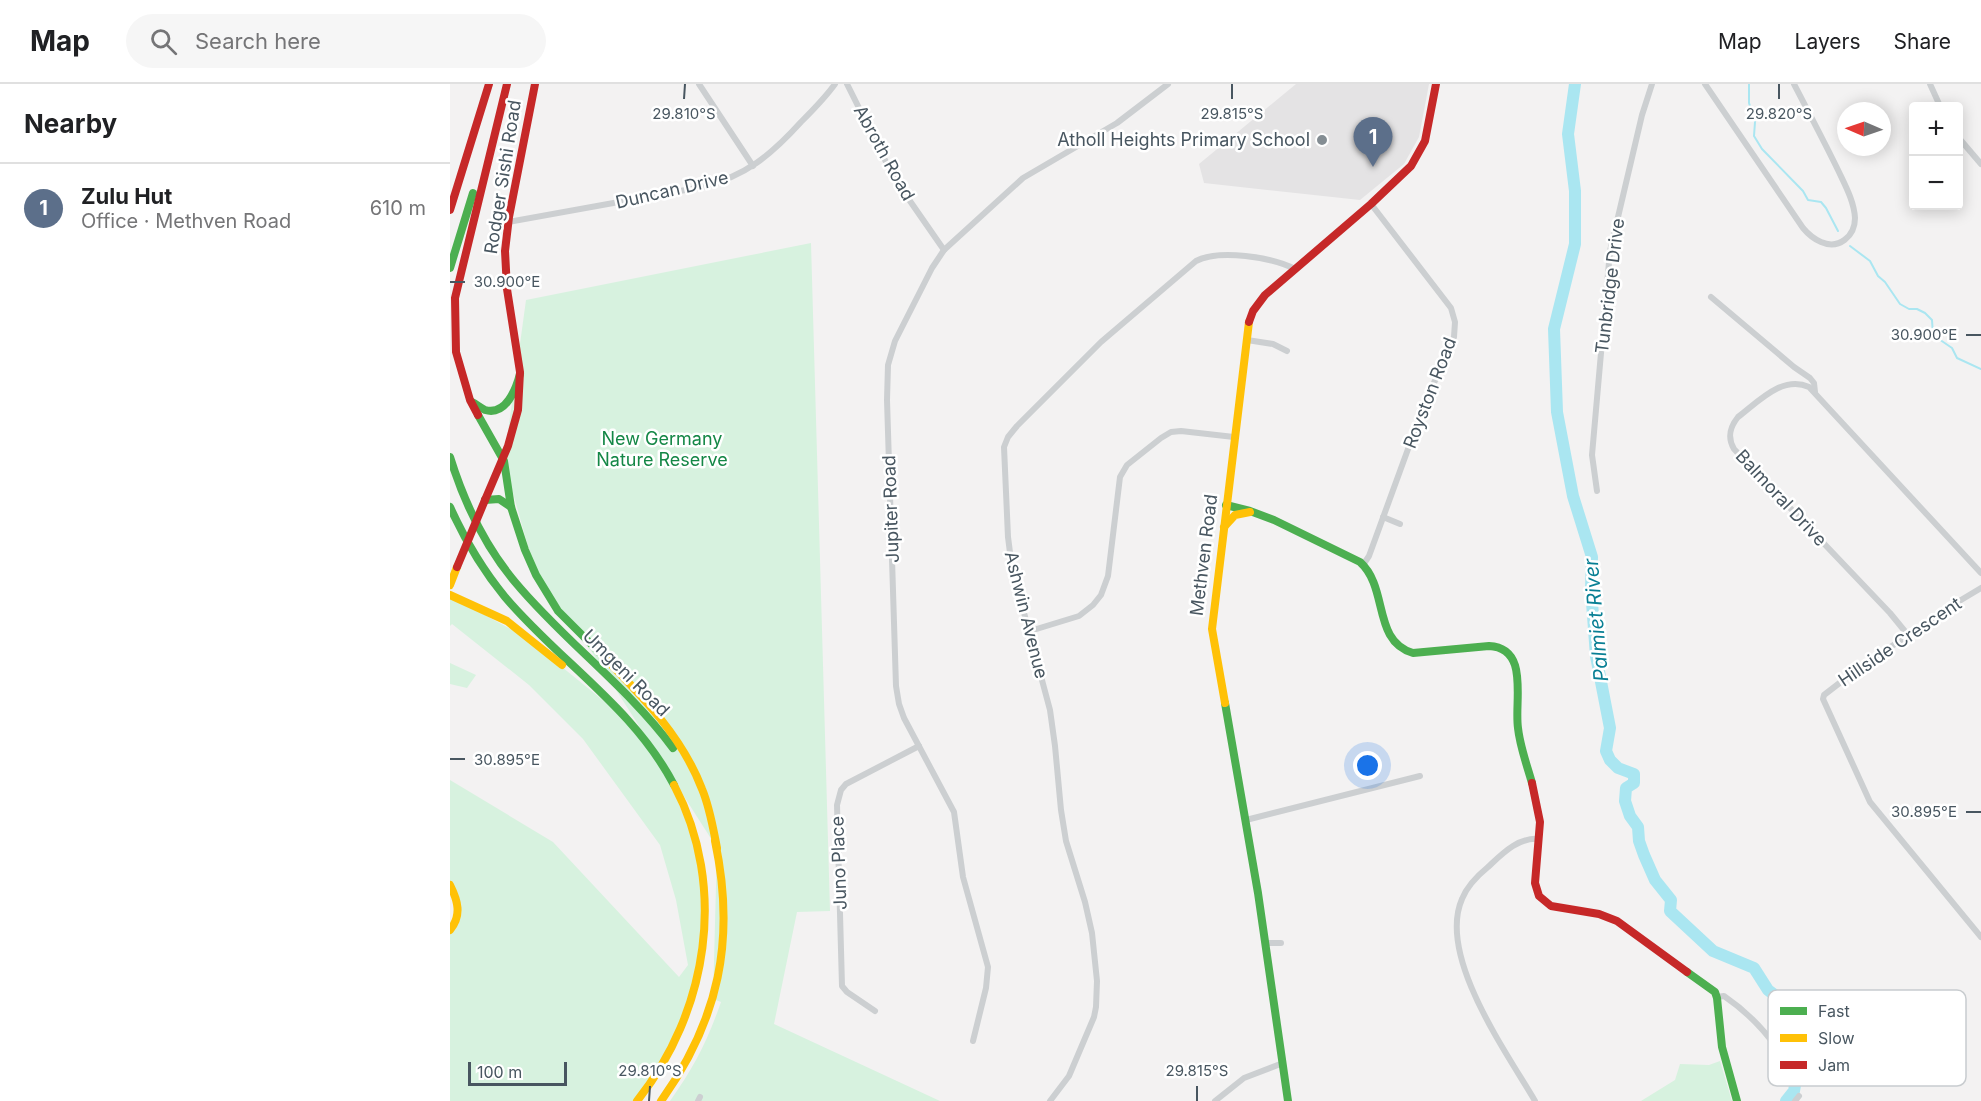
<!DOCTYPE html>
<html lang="en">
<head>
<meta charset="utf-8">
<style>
  :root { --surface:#fff; --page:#f6f6f6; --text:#202124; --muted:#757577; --line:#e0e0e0; --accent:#7c3aed }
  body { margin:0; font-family:Inter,sans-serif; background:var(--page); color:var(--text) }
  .controls { position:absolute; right:18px; top:18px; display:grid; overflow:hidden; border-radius:6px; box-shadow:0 3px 15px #0003 }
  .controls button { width:54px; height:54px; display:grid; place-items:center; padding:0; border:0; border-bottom:2px solid var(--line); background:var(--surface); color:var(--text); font:30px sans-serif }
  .compass { position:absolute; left:1387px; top:18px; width:54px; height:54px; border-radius:50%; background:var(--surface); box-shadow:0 3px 15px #0003; rotate:272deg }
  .scale { position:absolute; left:18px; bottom:15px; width:99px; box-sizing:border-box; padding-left:6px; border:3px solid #485660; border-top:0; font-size:16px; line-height:21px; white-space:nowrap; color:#485660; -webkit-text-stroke:4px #fff; paint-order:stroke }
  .you { position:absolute; left:918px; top:682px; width:21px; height:21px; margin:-15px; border:4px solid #fff; border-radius:50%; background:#1a73e8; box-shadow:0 0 0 9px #1a73e833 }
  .badge { display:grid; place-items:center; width:39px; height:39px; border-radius:50%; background:var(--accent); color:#fff; font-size:20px; font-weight:700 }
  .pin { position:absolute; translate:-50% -50px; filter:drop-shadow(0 2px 3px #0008) }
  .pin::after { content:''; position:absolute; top:32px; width:21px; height:18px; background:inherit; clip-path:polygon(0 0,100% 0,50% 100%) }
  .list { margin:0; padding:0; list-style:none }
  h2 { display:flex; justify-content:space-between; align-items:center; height:78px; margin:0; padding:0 24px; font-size:26px }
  h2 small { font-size:20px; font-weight:400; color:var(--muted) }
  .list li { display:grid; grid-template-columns:39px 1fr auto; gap:18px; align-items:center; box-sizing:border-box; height:90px; padding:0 24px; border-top:2px solid var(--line) }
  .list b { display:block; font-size:22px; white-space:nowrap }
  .list p { margin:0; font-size:20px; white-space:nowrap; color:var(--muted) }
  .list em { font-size:20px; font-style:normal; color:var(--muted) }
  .icon { flex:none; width:33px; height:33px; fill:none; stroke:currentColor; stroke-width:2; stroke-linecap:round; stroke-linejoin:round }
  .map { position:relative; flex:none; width:1531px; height:1017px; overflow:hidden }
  header { display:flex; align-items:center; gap:36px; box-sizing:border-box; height:84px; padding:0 30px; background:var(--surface); border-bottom:2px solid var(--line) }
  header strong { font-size:28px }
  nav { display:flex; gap:33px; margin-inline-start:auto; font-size:21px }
  .search { width:420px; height:54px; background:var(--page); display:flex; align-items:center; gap:15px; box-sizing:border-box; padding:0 21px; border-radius:33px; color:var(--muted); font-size:22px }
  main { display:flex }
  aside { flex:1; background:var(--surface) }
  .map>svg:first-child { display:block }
  .education { fill:#e4e3e4 }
  .green { fill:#d7f2df }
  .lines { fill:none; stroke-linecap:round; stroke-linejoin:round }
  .stream { stroke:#aae6f1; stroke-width:2 }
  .river { stroke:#aae6f1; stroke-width:12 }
  .street { stroke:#cccfd1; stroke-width:6 }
  .fast { stroke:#4caf50; stroke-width:8 }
  .slow { stroke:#ffc107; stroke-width:8 }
  .jam { stroke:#c62828; stroke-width:8 }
  .jam-bridge { stroke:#c62828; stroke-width:8 }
  .ticks { fill:none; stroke:#485660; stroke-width:2 }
  .poi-dot { fill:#848d93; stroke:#fff; stroke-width:2 }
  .labels { text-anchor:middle; stroke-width:5; stroke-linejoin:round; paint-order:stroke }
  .poi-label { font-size:18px; fill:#485660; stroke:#fff; text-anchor:end }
  .street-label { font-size:18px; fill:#485660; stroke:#fff }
  .park-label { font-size:18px; fill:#148746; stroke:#fff }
  .water-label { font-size:20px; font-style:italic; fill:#087f94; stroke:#fff }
  .key { fill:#fff; stroke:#c8cccf; stroke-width:1.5 }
  .key-label { font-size:16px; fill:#485660 }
  .ticks-label { font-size:15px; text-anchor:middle; fill:#485660; stroke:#fff; stroke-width:5; stroke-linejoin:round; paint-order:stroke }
</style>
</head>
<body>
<header>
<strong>Map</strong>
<div class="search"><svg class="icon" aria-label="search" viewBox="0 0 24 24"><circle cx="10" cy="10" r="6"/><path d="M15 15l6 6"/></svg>Search here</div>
<nav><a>Map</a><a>Layers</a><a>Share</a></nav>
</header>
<main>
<aside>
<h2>Nearby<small></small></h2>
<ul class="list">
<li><span class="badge" style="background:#5c6f8a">1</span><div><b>Zulu Hut</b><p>Office · Methven Road</p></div><em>610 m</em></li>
</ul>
</aside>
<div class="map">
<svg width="1531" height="1017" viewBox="0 0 1531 1017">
  <rect width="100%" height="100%" fill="#f3f2f2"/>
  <path class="education" d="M846,0H979L969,53L954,80L910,116L754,99L749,80Z"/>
  <g class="green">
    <path d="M361,159L380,827L347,828L324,940L490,1017H220C244,983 257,958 271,918L263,915L267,764L131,551L86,491L54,377L76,216Z"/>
    <path d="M0,512L75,553L160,622L199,660L215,686L248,767L254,845L237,930L187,1017H0V847L7,839L0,800V696L103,758L229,893L238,881L226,816L210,761L133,655L79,601L2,540L0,542Z"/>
    <path d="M0,579L26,591L17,604L0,600Z"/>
    <path d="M1270,977L1282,1017H1191L1225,996L1230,980L1259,981Z"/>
  </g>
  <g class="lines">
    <g class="stream">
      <path d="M1299,0V19L1305,38L1304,52L1312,65L1353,107L1358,116L1371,118L1376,124L1388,147"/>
      <path d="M1400,162L1420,177L1428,192L1435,198L1450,220L1459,225H1467L1475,229L1482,236L1483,251L1502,264L1507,274L1531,285"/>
    </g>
    <path class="river" d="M1125,0L1118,50L1125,107V160L1104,245L1107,328L1123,412L1142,473L1141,505L1146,572L1160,644L1156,667L1160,676L1168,684L1184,690V699L1176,704L1175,717L1180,732L1188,743L1189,757L1194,771L1205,796L1221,816L1220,827L1263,867L1304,884L1318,906L1339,922L1349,935L1354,949L1344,1007L1336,1017"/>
    <g class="street">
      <path d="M249,0L303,82"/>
      <path d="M397,0L444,94L494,166"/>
      <path d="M1255,0L1353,144C1358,150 1364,155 1371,158C1389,166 1405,152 1405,134C1404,117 1395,101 1388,86C1374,57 1359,29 1344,0"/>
      <path d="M1480,0L1490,22"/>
      <path d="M1508,53L1531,80"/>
      <path d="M58,138L252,103C296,92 321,71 351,38C363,26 375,14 385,0"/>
      <path d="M1261,213L1344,283L1360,294L1364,299L1365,308"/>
      <path d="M797,256L823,260L837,267"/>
      <path d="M1147,407L1142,371L1160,167L1192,31L1202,0"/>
      <path d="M933,433L950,440"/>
      <path d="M913,481L919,472L973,324L1004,253L1005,238L1001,224L921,120"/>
      <path d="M1531,504L1511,516L1409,584L1374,611L1373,615L1420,718L1531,853"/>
      <path d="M580,547L629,532L643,521L651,511L658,492L670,393L677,381L711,354L721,348L731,347L784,353"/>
      <path d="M1458,551L1440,529L1284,365C1277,353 1280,343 1288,333C1308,318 1332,291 1359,303L1531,489"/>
      <path d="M796,736L970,692"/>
      <path d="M815,859H831"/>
      <path d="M1267,913L1274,912C1296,927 1314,945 1329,967"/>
      <path d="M425,927L397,908L392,902L387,721L391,706L396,700L469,662"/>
      <path d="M523,957L536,904L538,883L513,793L504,728L454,634L449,620L446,602L437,316L438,281L445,257L482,184L494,166L573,94L667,39L718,0"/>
      <path d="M248,1017L250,1013"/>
      <path d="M600,1017L619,992L644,933L646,923L647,897L642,849L635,818L616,757L611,726L605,662L600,626L562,484L558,453L554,363L558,353L567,342L651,258L746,177C769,165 822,173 845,185"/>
      <path d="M765,1017L794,994L833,979"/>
      <path d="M1085,1017C1057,969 987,872 1012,815C1017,802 1027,792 1038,783C1052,770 1068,753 1089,755"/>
      <path d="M1345,1017L1349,1012"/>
    </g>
    <g class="fast">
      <path d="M0,184L23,109"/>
      <path d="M22,318C26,320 31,324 35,326C56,332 66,305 70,290"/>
      <path d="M28,331L54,377L61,423L75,466L86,491L108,527L152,571"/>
      <path d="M0,373C14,418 34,461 65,498C114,557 177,602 223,664"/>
      <path d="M35,416L49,415L61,423"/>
      <path d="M776,421L800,427L824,436L910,478C939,504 922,557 963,569L1039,562C1080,564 1064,617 1068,644C1070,663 1077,681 1082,699"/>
      <path d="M0,423C15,456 32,485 55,513C110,578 184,624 224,701"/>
      <path d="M775,619L808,809L838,1017"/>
      <path d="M1237,888L1265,908L1267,914L1272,963L1287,1017"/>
    </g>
    <g class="slow">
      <path d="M774,443L785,431L800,428"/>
      <path d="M0,501L7,483"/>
      <path d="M0,511L57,537L112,581"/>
      <path d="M152,571C191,611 232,652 252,705C260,724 263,744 267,764"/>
      <path d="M775,619L762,545L799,238"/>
      <path d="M0,801C8,817 12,831 0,846"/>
      <path d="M187,1017C258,928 278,803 224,701"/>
      <path d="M211,1017C269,936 286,855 265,757"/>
    </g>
    <g class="jam">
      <path d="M0,126L39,0"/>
      <path d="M799,238L803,227L815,211L921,120L961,82L975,57L986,0"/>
      <path d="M28,331L20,316L6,268L5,214L57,0"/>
      <path d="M35,416L58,362L68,326L70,288L57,205L55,167L59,133L85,0"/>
      <path d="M1082,699L1090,738L1085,799L1089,812L1101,822L1149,830L1167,837L1237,888"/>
    </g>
    <path class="jam-bridge" d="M7,483L35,416"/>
  </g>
  <path class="ticks" d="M234,15L235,0M782,15V0M1329,15V0M0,198H15M1516,251H1531M0,675H15M1516,728H1531M199,1017L200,1002M747,1017V1002"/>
  <circle class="poi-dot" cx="872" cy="56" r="6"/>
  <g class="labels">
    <g class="poi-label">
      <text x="860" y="62">Atholl Heights Primary School</text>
    </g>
    <g class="street-label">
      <text transform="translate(434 69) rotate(61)" y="6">Abroth Road</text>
      <text transform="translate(53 93) rotate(-81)" y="6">Rodger Sishi Road</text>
      <text transform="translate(222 106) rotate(-13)" y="6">Duncan Drive</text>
      <text transform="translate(1160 202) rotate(-83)" y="6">Tunbridge Drive</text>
      <text transform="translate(980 309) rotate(-69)" y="6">Royston Road</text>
      <text transform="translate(1331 414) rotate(47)" y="6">Balmoral Drive</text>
      <text transform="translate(441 425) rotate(-92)" y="6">Jupiter Road</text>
      <text transform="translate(754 471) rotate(-83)" y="6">Methven Road</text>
      <text transform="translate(576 531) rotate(76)" y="6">Ashwin Avenue</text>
      <text transform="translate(1450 558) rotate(-34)" y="6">Hillside Crescent</text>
      <text transform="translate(176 589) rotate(45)" y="6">Umgeni Road</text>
      <text transform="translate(389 779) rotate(-92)" y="6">Juno Place</text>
    </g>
    <g class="park-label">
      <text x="212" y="361">New Germany<tspan x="212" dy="21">Nature Reserve</tspan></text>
    </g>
    <g class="water-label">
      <text transform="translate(1146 536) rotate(-95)" y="7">Palmiet River</text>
    </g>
  </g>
  <rect x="1318" y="906" width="198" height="96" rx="9" class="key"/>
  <rect x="1330" y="923" width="27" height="8" fill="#4caf50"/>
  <rect x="1330" y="950" width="27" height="8" fill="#ffc107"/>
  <rect x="1330" y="977" width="27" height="8" fill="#c62828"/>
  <g class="key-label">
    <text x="1368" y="933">Fast</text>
    <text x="1368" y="960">Slow</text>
    <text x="1368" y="987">Jam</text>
  </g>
  <g class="ticks-label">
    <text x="234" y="35">29.810°S</text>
    <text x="782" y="35">29.815°S</text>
    <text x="1329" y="35">29.820°S</text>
    <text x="57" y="203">30.900°E</text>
    <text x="1474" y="256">30.900°E</text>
    <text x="57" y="681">30.895°E</text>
    <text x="1474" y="733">30.895°E</text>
    <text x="200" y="992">29.810°S</text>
    <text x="747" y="992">29.815°S</text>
  </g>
</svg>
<div class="controls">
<button>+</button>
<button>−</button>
</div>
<svg class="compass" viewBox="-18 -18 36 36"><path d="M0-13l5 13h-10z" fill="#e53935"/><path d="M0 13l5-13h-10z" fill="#757577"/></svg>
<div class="scale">100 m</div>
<div class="you"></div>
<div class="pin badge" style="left:923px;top:83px;background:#5c6f8a">1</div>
</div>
</main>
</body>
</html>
